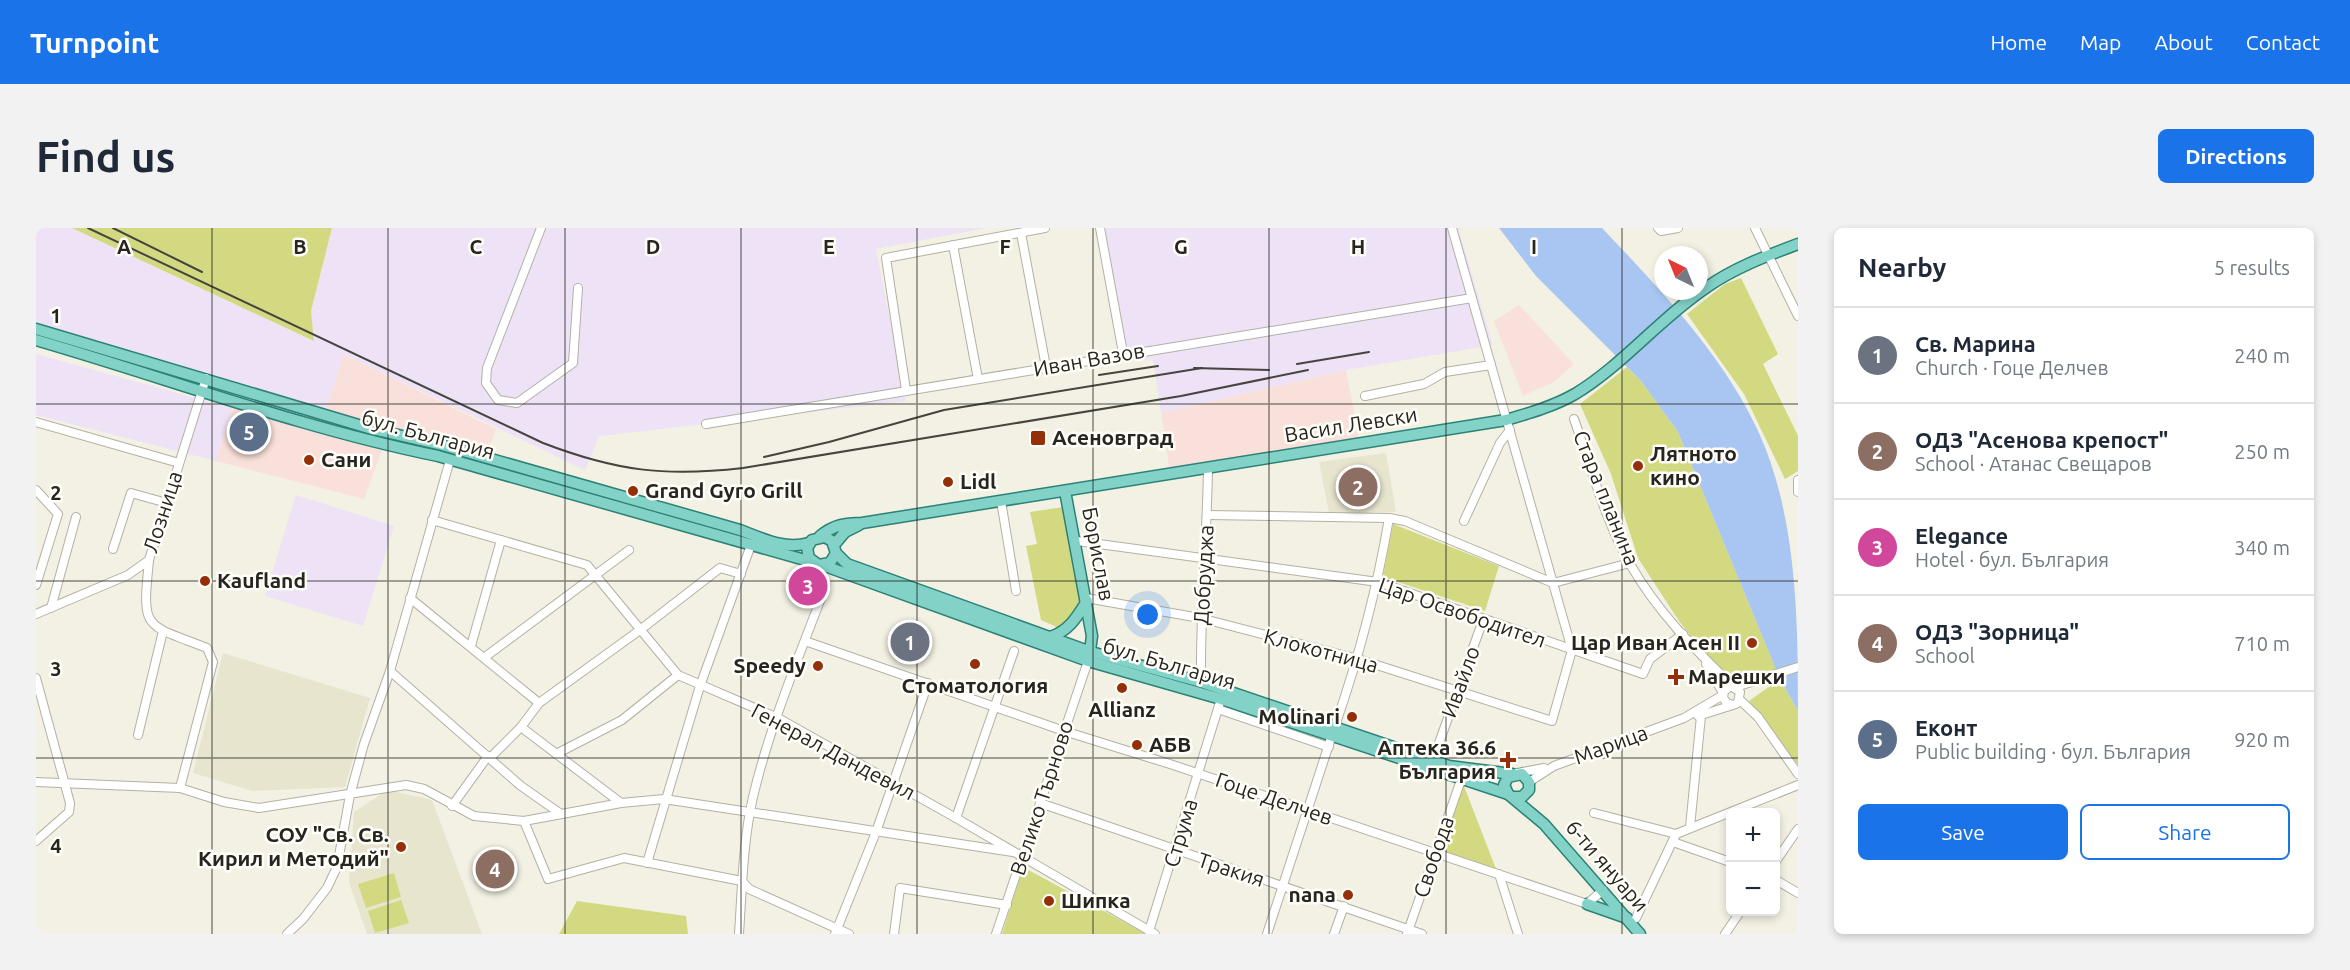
<!DOCTYPE html>
<html lang="en">
<head>
<meta charset="utf-8">
<style>
  :root { --surface:#fff; --page:#f2f2f3; --text:#1f2937; --muted:#747a83; --line:#e0e1e3; --accent:#1a73e8 }
  body { margin:0; font-family:Ubuntu,sans-serif; background:var(--page); color:var(--text) }
  .controls { position:absolute; right:18px; bottom:18px; display:grid; overflow:hidden; border-radius:9px; box-shadow:0 3px 9px #0003 }
  .controls button { width:54px; height:54px; display:grid; place-items:center; padding:0; border:0; border-bottom:2px solid var(--line); background:var(--surface); color:var(--text); font:30px sans-serif }
  .compass { position:absolute; left:1618px; top:18px; width:54px; height:54px; border-radius:50%; background:var(--surface); box-shadow:0 3px 9px #0003; rotate:317deg }
  .you { position:absolute; left:1112px; top:387px; width:21px; height:21px; margin:-15px; border:4px solid #fff; border-radius:50%; background:#1a73e8; box-shadow:0 0 0 9px #1a73e833 }
  .badge { display:grid; place-items:center; width:39px; height:39px; border-radius:50%; background:var(--accent); color:#fff; font-size:20px; font-weight:700 }
  .pin { position:absolute; translate:-50% -50%; border:3px solid #fff; box-shadow:0 2px 6px #0006 }
  .list { margin:0; padding:0; list-style:none }
  h2 { display:flex; justify-content:space-between; align-items:center; height:78px; margin:0; padding:0 24px; font-size:26px }
  h2 small { font-size:20px; font-weight:400; color:var(--muted) }
  .list li { display:grid; grid-template-columns:39px 1fr auto; gap:18px; align-items:center; box-sizing:border-box; height:96px; padding:0 24px; border-top:2px solid var(--line) }
  .list b { display:block; font-size:22px; white-space:nowrap }
  .list p { margin:0; font-size:20px; white-space:nowrap; color:var(--muted) }
  .list em { font-size:20px; font-style:normal; color:var(--muted) }
  .actions { display:flex; gap:12px; padding:18px 24px }
  .actions a { flex:1; padding:14px 0; border:2px solid var(--accent); border-radius:9px; text-align:center; font-size:21px; color:var(--accent) }
  .actions .main { background:var(--accent); color:#fff }
  .map { position:relative; flex:none; width:1762px; height:706px; overflow:hidden; border-radius:9px }
  header { display:flex; align-items:center; gap:36px; box-sizing:border-box; height:84px; padding:0 30px; background:var(--accent); color:#fff }
  header strong { font-size:28px }
  nav { display:flex; gap:33px; margin-inline-start:auto; font-size:21px }
  .intro { display:flex; align-items:center; justify-content:space-between; box-sizing:border-box; height:144px; padding:0 36px }
  h1 { margin:0; font-size:42px }
  .button { padding:15px 27px; border-radius:9px; background:var(--accent); color:#fff; font-size:21px; font-weight:700 }
  main { display:flex; gap:36px; padding:0 36px }
  aside { flex:1; background:var(--surface); border-radius:9px; box-shadow:0 3px 9px #0003 }
  .map>svg:first-child { display:block }
  .commercial { fill:#fae0db }
  .industrial { fill:#ede2f6 }
  .built { fill:#e8e5cf }
  .green { fill:#d3d981 }
  .water { fill:#a8c6f1 }
  .lines { fill:none; stroke-linecap:round; stroke-linejoin:round }
  .minor-casing { stroke:#b3b1a4; stroke-width:10 }
  .major-casing { stroke:#2c8276; stroke-width:13 }
  .minor { stroke:#fff; stroke-width:8 }
  .major { stroke:#82d2c8; stroke-width:10 }
  .rail { stroke:#45443e; stroke-width:2 }
  .grid { fill:none; stroke:#262520; stroke-width:1.5; stroke-opacity:0.55 }
  .poi-dot { fill:#952f07; stroke:#fffef9; stroke-width:2 }
  .labels { text-anchor:middle; stroke-width:5; stroke-linejoin:round; paint-order:stroke }
  .street-label { font-size:21px; fill:#262520; stroke:#fffef9 }
  .poi-label { font-size:21px; font-weight:bold; fill:#262520; stroke:#fffef9; text-anchor:start }
  .grid-label { font-size:20px; text-anchor:middle; font-weight:bold; fill:#262520; stroke:#fffef9; stroke-width:5; stroke-linejoin:round; paint-order:stroke }
</style>
</head>
<body>
<header>
<strong>Turnpoint</strong>
<nav><a>Home</a><a>Map</a><a>About</a><a>Contact</a></nav>
</header>
<div class="intro"><h1>Find us</h1><a class="button">Directions</a></div>
<main>
<div class="map">
<svg width="1762" height="706" viewBox="0 0 1762 706">
  <rect width="100%" height="100%" fill="#f3f1e3"/>
  <g class="commercial">
    <path d="M1483,77L1538,136L1518,154L1487,168L1458,93Z"/>
    <path d="M307,126L460,201L451,226L290,183Z"/>
    <path d="M1310,142L1323,211L1134,245L1125,185Z"/>
    <path d="M196,180L346,222L328,271L180,233Z"/>
  </g>
  <g class="industrial">
    <path d="M0,0H36L278,113L275,83L296,0H950L840,21L870,173L563,208L549,242L307,126L290,183L0,94Z"/>
    <path d="M1061,0H1425L1423,3L1457,117L1310,142L1125,185L1117,131L1093,134Z"/>
    <path d="M0,126L196,180L180,233L0,187Z"/>
    <path d="M260,267L358,298L327,398L229,368Z"/>
  </g>
  <g class="built">
    <path d="M1350,225L1360,284L1293,285L1283,234Z"/>
    <path d="M187,425L334,470L309,559L216,563L157,545Z"/>
    <path d="M352,562L396,572L446,706H331L313,654L318,584Z"/>
  </g>
  <g class="green">
    <path d="M36,0H296L275,83L278,113Z"/>
    <path d="M1705,50L1742,126L1727,136L1762,208V243L1749,251L1708,166L1651,86L1689,56Z"/>
    <path d="M1591,139L1605,153L1642,204L1740,441L1698,456L1684,446L1643,393L1602,330L1575,246L1544,176Z"/>
    <path d="M1027,279L1046,374L1023,400L1005,392L990,318L1001,316L994,284Z"/>
    <path d="M1357,296L1463,338L1449,383L1347,349Z"/>
    <path d="M1744,451L1762,483V537L1713,473Z"/>
    <path d="M1426,553L1460,641L1403,623Z"/>
    <path d="M987,639L1110,706H966Z"/>
    <path d="M358,645L365,669L330,680L322,656Z"/>
    <path d="M365,672L373,695L339,705L332,683Z"/>
    <path d="M541,673L650,688L652,706H523Z"/>
  </g>
  <path class="water" d="M1463,0H1566C1624,61 1688,128 1723,205C1761,289 1762,392 1762,483L1744,451L1642,204L1605,153L1500,48Z"/>
  <g class="lines">
    <defs>
      <g id="minor">
        <path d="M505,0L451,140L450,155L462,172L481,175L537,135L542,60"/>
        <path d="M1064,0L1087,125"/>
        <path d="M1622,0L1625,3L1642,0"/>
        <path d="M1719,0L1762,88"/>
        <path d="M985,5L1010,139"/>
        <path d="M917,17L942,151"/>
        <path d="M870,162L850,30L1009,0"/>
        <path d="M1329,168L1388,156L1409,144L1455,137"/>
        <path d="M1538,191C1555,239 1569,292 1594,336C1621,383 1659,422 1697,458"/>
        <path d="M0,194L143,235"/>
        <path d="M670,196L1436,70"/>
        <path d="M1762,252V264"/>
        <path d="M0,262L22,286L0,357"/>
        <path d="M965,273L980,363"/>
        <path d="M1172,287L1353,290L1369,293L1517,355L1594,335"/>
        <path d="M396,292L551,337L642,447L742,490L920,590L1119,706"/>
        <path d="M1428,293L1464,215L1474,202"/>
        <path d="M1041,313L1342,354L1607,446L1614,431L1647,406"/>
        <path d="M77,321L95,265L131,275"/>
        <path d="M113,332C106,403 107,395 171,420L177,434L144,560"/>
        <path d="M374,370L503,475"/>
        <path d="M1050,370L1164,390L1322,431L1516,493L1536,422L1416,0"/>
        <path d="M15,380L40,289"/>
        <path d="M0,386L92,347L113,332L170,150"/>
        <path d="M769,413L1028,503L1134,536L1551,676L1567,662"/>
        <path d="M435,418L465,312"/>
        <path d="M449,429L593,322"/>
        <path d="M1670,436L1687,465"/>
        <path d="M354,443L485,558L525,586"/>
        <path d="M0,450L34,575L33,584L0,613"/>
        <path d="M1165,454C1164,382 1171,311 1172,240"/>
        <path d="M1700,459L1762,439"/>
        <path d="M1704,472L1722,489L1762,546"/>
        <path d="M1182,481L1293,519"/>
        <path d="M1662,488L1700,476L1702,474L1704,464L1695,458L1688,463L1687,470L1691,475L1697,477"/>
        <path d="M1299,498C1323,429 1341,361 1353,290"/>
        <path d="M485,499L585,575"/>
        <path d="M102,507L127,403"/>
        <path d="M1403,515L1447,392"/>
        <path d="M520,526L586,492L642,447"/>
        <path d="M454,530L485,499L503,475L604,402L684,340L705,346"/>
        <path d="M1481,545L1508,540"/>
        <path d="M0,554L144,560L188,574L223,580L370,557L388,561L438,588L488,593L585,575L628,571L977,624"/>
        <path d="M1493,554L1518,538L1648,490L1687,467"/>
        <path d="M1004,575L1386,706"/>
        <path d="M416,578L452,528"/>
        <path d="M1558,585L1640,606"/>
        <path d="M920,590L978,423"/>
        <path d="M488,593L512,651L588,630L706,653L713,661L813,706"/>
        <path d="M1654,599L1665,488"/>
        <path d="M1637,614L1694,634"/>
        <path d="M1740,633L1762,601"/>
        <path d="M611,635L664,458L715,317"/>
        <path d="M1463,646L1482,706"/>
        <path d="M1740,652L1762,665"/>
        <path d="M1600,690L1640,606L1762,557"/>
        <path d="M1113,703L1185,471"/>
        <path d="M251,706L267,691L291,660L301,639L314,567L328,516L354,443L414,232"/>
        <path d="M703,706C706,661 707,613 717,569C734,497 764,426 790,357"/>
        <path d="M799,706L840,604L892,455"/>
        <path d="M858,706L864,660L971,677"/>
        <path d="M960,706L1052,433"/>
        <path d="M1231,706L1296,507"/>
        <path d="M1298,706L1308,678"/>
        <path d="M1371,706L1425,552"/>
        <path d="M1689,706L1704,684"/>
      </g>
      <g id="major">
        <path d="M0,101L336,201L406,217L704,302C728,311 748,322 773,315"/>
        <path d="M0,112C134,151 265,200 402,228L776,334"/>
        <path d="M1029,263L1056,408L1053,430"/>
        <path d="M784,308C798,297 809,295 826,295L1470,192C1494,185 1518,178 1539,166C1587,137 1624,90 1671,59C1698,40 1730,28 1762,16"/>
        <path d="M798,317L809,304L823,297"/>
        <path d="M800,325L794,335L783,337L773,330L771,320L776,312L789,309L796,313L800,325L811,336L1055,424L1165,454L1413,538L1476,546"/>
        <path d="M786,337L1052,433L1185,471L1472,566"/>
        <path d="M1014,409C1033,403 1041,389 1051,373"/>
        <path d="M1476,569H1486L1493,562V554L1486,546L1472,549L1468,557L1472,566L1508,596L1604,706"/>
        <path d="M1551,676L1591,690"/>
      </g>
    </defs>
    <use href="#minor" class="minor-casing"/>
    <use href="#major" class="major-casing"/>
    <use href="#minor" class="minor"/>
    <use href="#major" class="major"/>
    <g class="rail">
      <path d="M52,0L507,215C580,243 629,249 707,240L1145,168L1272,142"/>
      <path d="M77,0L166,44"/>
      <path d="M1261,136L1333,124"/>
      <path d="M1158,140L1233,142"/>
      <path d="M1063,147L1122,138"/>
      <path d="M728,229L793,214L908,182L1166,140"/>
    </g>
  </g>
  <path class="grid" d="M176,0V706M352,0V706M529,0V706M705,0V706M881,0V706M1057,0V706M1233,0V706M1410,0V706M1586,0V706M0,176H1762M0,353H1762M0,530H1762"/>
  <g class="poi-dot">
    <rect x="994" y="202" width="16" height="16" rx="3"/>
    <circle cx="273" cy="232" r="6"/>
    <circle cx="1602" cy="238" r="6"/>
    <circle cx="912" cy="254" r="6"/>
    <circle cx="597" cy="263" r="6"/>
    <circle cx="169" cy="353" r="6"/>
    <circle cx="1716" cy="415" r="6"/>
    <circle cx="939" cy="436" r="6"/>
    <circle cx="782" cy="438" r="6"/>
    <path d="M1637 440h6v6h6v6h-6v6h-6v-6h-6v-6h6z"/>
    <circle cx="1086" cy="460" r="6"/>
    <circle cx="1316" cy="489" r="6"/>
    <circle cx="1101" cy="517" r="6"/>
    <path d="M1469 523h6v6h6v6h-6v6h-6v-6h-6v-6h6z"/>
    <circle cx="365" cy="619" r="6"/>
    <circle cx="1312" cy="667" r="6"/>
    <circle cx="1013" cy="673" r="6"/>
  </g>
  <g class="labels">
    <g class="street-label">
      <text transform="translate(1053 132) rotate(-10)" y="7">Иван Вазов</text>
      <text transform="translate(1315 197) rotate(-9)" y="7">Васил Левски</text>
      <text transform="translate(392 207) rotate(15)" y="7">бул. България</text>
      <text transform="translate(1570 270) rotate(68)" y="7">Стара планина</text>
      <text transform="translate(127 284) rotate(-72)" y="7">Лозница</text>
      <text transform="translate(1062 326) rotate(79)" y="7">Борислав</text>
      <text transform="translate(1168 347) rotate(-87)" y="7">Добруджа</text>
      <text transform="translate(1426 385) rotate(19)" y="7">Цар Освободител</text>
      <text transform="translate(1285 423) rotate(15)" y="7">Клокотница</text>
      <text transform="translate(1133 436) rotate(16)" y="7">бул. България</text>
      <text transform="translate(1425 454) rotate(-70)" y="7">Ивайло</text>
      <text transform="translate(1575 517) rotate(-20)" y="7">Марица</text>
      <text transform="translate(797 524) rotate(28)" y="7">Генерал Дандевил</text>
      <text transform="translate(1006 570) rotate(-72)" y="7">Велико Търново</text>
      <text transform="translate(1238 571) rotate(19)" y="7">Гоце Делчев</text>
      <text transform="translate(1145 605) rotate(-73)" y="7">Струма</text>
      <text transform="translate(1398 629) rotate(-71)" y="7">Свобода</text>
      <text transform="translate(1571 638) rotate(49)" y="7">6-ти януари</text>
      <text transform="translate(1195 642) rotate(18)" y="7">Тракия</text>
    </g>
    <g class="poi-label">
      <text x="1016" y="217">Асеновград</text>
      <text x="1614" y="233">Лятното<tspan x="1614" dy="24">кино</tspan></text>
      <text x="285" y="239">Сани</text>
      <text x="924" y="261">Lidl</text>
      <text x="609" y="270">Grand Gyro Grill</text>
      <text x="181" y="360">Kaufland</text>
      <text x="1704" y="422" text-anchor="end">Цар Иван Асен II</text>
      <text x="770" y="445" text-anchor="end">Speedy</text>
      <text x="1652" y="456">Марешки</text>
      <text x="939" y="465" text-anchor="middle">Стоматология</text>
      <text x="1086" y="489" text-anchor="middle">Allianz</text>
      <text x="1304" y="496" text-anchor="end">Molinari</text>
      <text x="1113" y="524">АБВ</text>
      <text x="1460" y="527" text-anchor="end">Аптека 36.6<tspan x="1460" dy="24">България</tspan></text>
      <text x="353" y="614" text-anchor="end">СОУ "Св. Св.<tspan x="353" dy="24">Кирил и Методий"</tspan></text>
      <text x="1300" y="674" text-anchor="end">nana</text>
      <text x="1025" y="680">Шипка</text>
    </g>
  </g>
  <g class="grid-label">
    <text x="88" y="26">A</text>
    <text x="264" y="26">B</text>
    <text x="440" y="26">C</text>
    <text x="617" y="26">D</text>
    <text x="793" y="26">E</text>
    <text x="969" y="26">F</text>
    <text x="1145" y="26">G</text>
    <text x="1322" y="26">H</text>
    <text x="1498" y="26">I</text>
    <text x="20" y="95">1</text>
    <text x="20" y="272">2</text>
    <text x="20" y="448">3</text>
    <text x="20" y="625">4</text>
  </g>
</svg>
<div class="controls">
<button>+</button>
<button>−</button>
</div>
<svg class="compass" viewBox="-18 -18 36 36"><path d="M0-13l5 13h-10z" fill="#e53935"/><path d="M0 13l5-13h-10z" fill="#747a83"/></svg>
<div class="you"></div>
<div class="pin badge" style="left:874px;top:414px;background:#6b7280">1</div>
<div class="pin badge" style="left:1322px;top:259px;background:#8d6e63">2</div>
<div class="pin badge" style="left:772px;top:358px;background:#d1479c">3</div>
<div class="pin badge" style="left:459px;top:641px;background:#8d6e63">4</div>
<div class="pin badge" style="left:213px;top:204px;background:#5c6f8a">5</div>
</div>
<aside>
<h2>Nearby<small>5 results</small></h2>
<ul class="list">
<li><span class="badge" style="background:#6b7280">1</span><div><b>Св. Марина</b><p>Church · Гоце Делчев</p></div><em>240 m</em></li>
<li><span class="badge" style="background:#8d6e63">2</span><div><b>ОДЗ &quot;Асенова крепост&quot;</b><p>School · Атанас Свещаров</p></div><em>250 m</em></li>
<li><span class="badge" style="background:#d1479c">3</span><div><b>Elegance</b><p>Hotel · бул. България</p></div><em>340 m</em></li>
<li><span class="badge" style="background:#8d6e63">4</span><div><b>ОДЗ &quot;Зорница&quot;</b><p>School</p></div><em>710 m</em></li>
<li><span class="badge" style="background:#5c6f8a">5</span><div><b>Еконт</b><p>Public building · бул. България</p></div><em>920 m</em></li>
</ul>
<div class="actions"><a class="main">Save</a><a>Share</a></div>
</aside>
</main>
</body>
</html>
